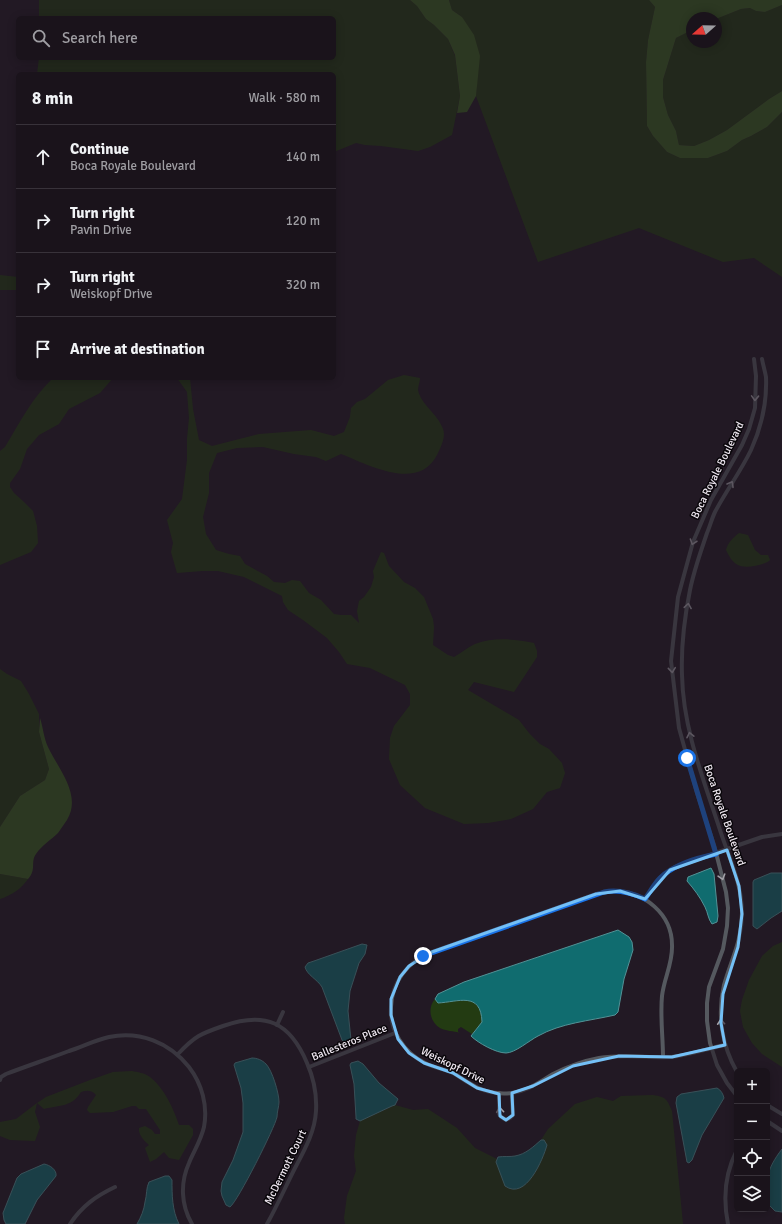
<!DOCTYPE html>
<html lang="en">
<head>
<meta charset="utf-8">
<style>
  :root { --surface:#1a131b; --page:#272028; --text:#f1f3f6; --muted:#9f9ea3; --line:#38323a }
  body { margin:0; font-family:Signika,sans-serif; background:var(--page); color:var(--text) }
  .controls { position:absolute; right:12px; bottom:12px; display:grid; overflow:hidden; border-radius:6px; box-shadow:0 2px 10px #0003 }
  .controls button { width:36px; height:36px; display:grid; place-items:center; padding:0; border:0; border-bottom:1px solid var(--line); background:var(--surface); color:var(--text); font:20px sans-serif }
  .compass { position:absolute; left:686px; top:12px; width:36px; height:36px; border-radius:50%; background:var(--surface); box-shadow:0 2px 10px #0003; rotate:250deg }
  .stop { position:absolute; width:12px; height:12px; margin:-9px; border:3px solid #1a73e8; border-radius:50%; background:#fff }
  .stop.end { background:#1a73e8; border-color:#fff; box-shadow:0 1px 4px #0008 }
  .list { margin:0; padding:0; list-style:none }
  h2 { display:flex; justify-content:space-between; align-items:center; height:52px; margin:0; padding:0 16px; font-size:17px }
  h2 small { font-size:13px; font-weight:400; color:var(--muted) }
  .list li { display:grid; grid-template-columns:26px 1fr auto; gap:12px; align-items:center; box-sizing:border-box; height:64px; padding:0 16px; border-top:1px solid var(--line) }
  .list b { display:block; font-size:15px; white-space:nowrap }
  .list p { margin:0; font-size:13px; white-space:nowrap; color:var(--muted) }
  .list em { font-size:13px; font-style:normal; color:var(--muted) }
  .icon { flex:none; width:22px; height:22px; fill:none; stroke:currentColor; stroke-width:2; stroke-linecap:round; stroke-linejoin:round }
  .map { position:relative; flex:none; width:782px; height:1224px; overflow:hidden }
  .search { position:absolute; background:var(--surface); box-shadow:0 2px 10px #0003; left:16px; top:16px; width:320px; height:44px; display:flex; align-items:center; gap:10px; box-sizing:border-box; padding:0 14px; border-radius:6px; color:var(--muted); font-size:15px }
  .panel { position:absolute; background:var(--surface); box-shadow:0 2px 10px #0003; left:16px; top:72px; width:320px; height:308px; border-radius:6px }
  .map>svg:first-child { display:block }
  .green { fill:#233b12 }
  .forest { fill:#395d20 }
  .water { fill:#106c6f; stroke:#539296 }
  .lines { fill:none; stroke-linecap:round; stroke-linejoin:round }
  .street { stroke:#55595f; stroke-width:4 }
  .oneway { stroke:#a2a1a8 }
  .route { stroke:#1a73e8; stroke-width:5 }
  .marked { fill:none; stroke:#74c0f6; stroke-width:3; stroke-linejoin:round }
  .labels { text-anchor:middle; stroke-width:3; stroke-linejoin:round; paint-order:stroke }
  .street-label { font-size:11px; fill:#f0e9f2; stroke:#09060a }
</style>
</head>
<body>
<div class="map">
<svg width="782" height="1224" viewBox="0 0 782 1224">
  <rect width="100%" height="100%" fill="#221924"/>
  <g class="green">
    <path d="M39,0H410L417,6L426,19L434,25L448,39L455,56L460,96L452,135L430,147L418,151L381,146L365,145L356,143L334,152V74H37L39,58H334V18H39Z"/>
    <path d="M449,0H649L655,7L648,40L646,62L647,126L653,136L667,152L680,158H708L727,151L742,140L751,136L767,127L782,112V277L754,258L723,262L639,228L538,262L476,96L477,76L462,17L452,10Z"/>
    <path d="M782,5V91L769,99L727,130L709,140L694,146L679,145L676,131L668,115L663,97V80L676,38L692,30V42H716V19L741,9L750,8L756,11L765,12Z"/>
    <path d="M0,275L18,277V290H0Z"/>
    <path d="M404,375L420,378C420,382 418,386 418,390C421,405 438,414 443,429C446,437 441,447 437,455C418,492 369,465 341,454L326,461L316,457L294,454L263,447L237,448L217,453L209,473V493L203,517L206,534L216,550L229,554L240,556L245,564L267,576L274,582L285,583L292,580L300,581L309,593L321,600L334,614L341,615H351L359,623L357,611L359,601L364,597L371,587L374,577L373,571L381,552L384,553L389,566L404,582L415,588L424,597L433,619L434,627L433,645L448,655L454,657C461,653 468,647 475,644C494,637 515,639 534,643L537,651V657L514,692L474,682L468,690L519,720L529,733L540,744L549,749L562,763L565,773L560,788L547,792L533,809L511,819L488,823L464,824L425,808L400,785L389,759L390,738L394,726L410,705V694L405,685L370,668L347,664L339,652L327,638L303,620L288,610L283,602L282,596L244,577L218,571H202L177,573L171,552L173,543L167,520L182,499L187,460V439L189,418L187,392L177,378H190L193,409L199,440L212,446L259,434L311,430L334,436L344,432L350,417L351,408L357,402L365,399L388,380Z"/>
    <path d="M53,378H113L100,393L69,409L59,424L39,435L27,449L20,469L10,483V487L14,493L24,502L33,511L37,526L38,543L31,552L0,565V451L5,447C20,422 32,398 53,378Z"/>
    <path d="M739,533L748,535L755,550L761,555H768L770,560C765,565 745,569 738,565C732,562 729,556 726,550C728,542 733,538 739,533Z"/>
    <path d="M0,669L7,674L21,681L29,694L39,714V732L49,769L45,780L20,796L0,827Z"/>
    <path d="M0,874L28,879C21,889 12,895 0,899Z"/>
    <path d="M782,942V1067L762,1054L752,1043L743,1027L740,1011L742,1000L749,980L762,956L773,946Z"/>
    <path d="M435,999L438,1003C459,1001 481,992 482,1022L472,1034L461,1027L458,1029V1032L460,1033C454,1031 445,1031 440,1028C430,1022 427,1008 435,999Z"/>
    <path d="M132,1071C137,1072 145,1073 150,1077C165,1089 173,1108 179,1125H189L193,1129V1135L179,1160L169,1158L164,1152L156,1159L150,1162L145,1148L149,1145C144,1141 138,1134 139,1128L145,1126L152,1130L155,1134H160V1130L146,1109H139L136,1106H132L113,1112L90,1113L87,1110L88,1107L96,1095C92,1090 87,1090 81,1092C72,1107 60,1105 44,1109L37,1103L46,1097L90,1080L113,1072Z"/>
    <path d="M653,1095C666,1097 667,1099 672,1111L683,1224H345L344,1218L347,1196L356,1171L354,1156L356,1135L360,1121L395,1105L413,1110L428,1109L457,1128L475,1148L497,1159L496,1162L508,1188L514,1189L526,1184L543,1140H541L548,1129L575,1104L597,1097L613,1101L621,1096Z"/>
    <path d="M37,1103L35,1112L40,1127L35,1141L10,1140L0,1136V1122L16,1119Z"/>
  </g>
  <g class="forest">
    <path d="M410,0H449L452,10L462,17L474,35L480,56L476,96L467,112L457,113L460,96L455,55L448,39L434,25L426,19L417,6Z"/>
    <path d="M649,0H782V5L765,12L756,11L750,8L741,9L716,19L692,18V30L676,38L663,80V97L668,115L676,131L679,145L694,146L709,140L727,130L769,99L782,91V112L767,127L751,136L742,140L727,151L708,158H680L667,152L653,136L647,126L646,62L648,40L655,7Z"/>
    <path d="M40,718C43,727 44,739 48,747C59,770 82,795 67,820C64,824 61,829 58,833C51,840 42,845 36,854C30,862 37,869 28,879L0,874V827L20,796L45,780L49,769L39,732Z"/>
  </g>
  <g class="water">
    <path d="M711,868L714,874L718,916L717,922L712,924C708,919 708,913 705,907C700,897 694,889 687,881L688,877Z"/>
    <path d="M771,873H782V911L771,918L757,929L753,926V882L754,880Z"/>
    <path d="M618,930L629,937L632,942L633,950L624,979L618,1012L615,1015C589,1021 561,1023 538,1036C530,1040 515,1053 506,1053C496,1053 478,1043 471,1036L482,1022C481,991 458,1002 438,1003L435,999L438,994L464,982Z"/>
    <path d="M362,944L367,945L365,954L359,963L350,991L348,1011L351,1040L349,1042L345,1043L342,1040L322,987C317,979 307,975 305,967L308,963L314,961Z"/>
    <path d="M252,1058C257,1058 262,1060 266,1064C272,1070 279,1093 279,1102C279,1106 277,1112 277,1117C275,1127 238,1201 230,1207L226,1205L222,1196L221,1191L222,1182L233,1160L243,1132V1103L241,1088L234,1065L235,1063Z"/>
    <path d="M358,1061L363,1064L379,1083L398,1099L395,1105L392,1106L360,1121L356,1119V1117L354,1084L350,1065L351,1063Z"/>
    <path d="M717,1088C721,1090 723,1094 724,1098L702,1135L692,1160L689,1163L687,1162L676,1103L677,1097L681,1094Z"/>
    <path d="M541,1140H544L547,1145C543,1159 526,1201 505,1186L496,1162L498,1157C504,1156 510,1157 515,1156C526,1154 533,1147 541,1140Z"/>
    <path d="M782,1149V1212L775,1211L768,1204C766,1179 766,1170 782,1149Z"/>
    <path d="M44,1164C50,1165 57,1170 56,1176L37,1200L25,1224H6L4,1220L3,1213L17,1178L21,1174Z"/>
    <path d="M165,1176H169L172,1180C172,1195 172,1210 179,1224H137C141,1217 144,1210 145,1202C147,1195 146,1188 149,1182Z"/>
  </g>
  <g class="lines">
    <g class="street">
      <path d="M645,899L661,877L675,867L762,837L782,834"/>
      <path d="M277,1025L283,1012"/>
      <path d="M178,1054C195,1036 200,1034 223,1026C265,1011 290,1022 307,1063C314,1079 317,1094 316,1111C315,1132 304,1151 294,1170C285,1188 277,1206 267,1224"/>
      <path d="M663,1057C663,1037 660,1016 662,996C664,978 673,963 672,945C672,914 644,891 614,891C608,891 602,893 596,894L429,953C407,963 392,982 391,1007C389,1030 404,1053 425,1063C434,1068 444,1069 453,1073C459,1076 463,1080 469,1083C481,1091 497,1095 512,1093C528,1091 539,1082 553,1074C567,1067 583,1061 599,1058C623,1054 647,1058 672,1057C689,1055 707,1049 725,1045"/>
      <path d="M309,1067L395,1033"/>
      <path d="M737,1072C722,1046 717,1015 724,985C731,960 742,941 742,913C742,882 728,856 719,827C703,778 683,728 682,675C681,649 685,615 690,590C694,570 701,551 707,533C710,526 712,518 715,512C726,491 741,471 751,450C761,428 767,401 766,377C765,371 763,365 762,359"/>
      <path d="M0,1080L1,1077L6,1074C27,1066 48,1059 69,1051C82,1047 95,1040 109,1037C140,1031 169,1042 189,1067C202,1084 208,1106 204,1127C201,1140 194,1151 189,1163C180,1183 181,1205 192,1224"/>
      <path d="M499,1093V1114L501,1117L506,1120L510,1118L513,1115L512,1093"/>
      <path d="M737,1096L727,1083L717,1065L710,1043L707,1021V1003L709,987L723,949L727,926L728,908L726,892L714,845L697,793L679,728L671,661L678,597L693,542L711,500L742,445L749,429L755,408L756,376L754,359"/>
      <path d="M767,1105L782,1114"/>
      <path d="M767,1121L782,1131"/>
      <path d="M70,1224C82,1206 96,1196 115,1187"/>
      <path d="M728,1224C723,1199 725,1173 737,1150"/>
    </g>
  </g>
  <defs><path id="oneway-chevron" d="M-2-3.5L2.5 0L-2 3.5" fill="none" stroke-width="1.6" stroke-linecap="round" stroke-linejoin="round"/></defs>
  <g class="oneway">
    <use href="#oneway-chevron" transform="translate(755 398) rotate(92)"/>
    <use href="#oneway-chevron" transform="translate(731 484) rotate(-60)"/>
    <use href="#oneway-chevron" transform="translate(693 542) rotate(109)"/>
    <use href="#oneway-chevron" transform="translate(688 606) rotate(-81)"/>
    <use href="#oneway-chevron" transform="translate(672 670) rotate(84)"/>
    <use href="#oneway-chevron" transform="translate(690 735) rotate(-102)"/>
    <use href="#oneway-chevron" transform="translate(722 877) rotate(73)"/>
    <use href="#oneway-chevron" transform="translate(721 1022) rotate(-94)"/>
    <use href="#oneway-chevron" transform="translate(500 1110) rotate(-95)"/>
  </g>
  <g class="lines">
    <path class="route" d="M423,956L604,892C619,889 632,893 645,899C650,892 654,884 660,878C674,864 697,858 716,854L687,758"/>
  </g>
  <path d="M0 0H782V1224H0ZM727,850L739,886L742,914L738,947L723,994L721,1023L725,1045L672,1057L619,1056L573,1066L533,1086L512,1093L513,1115L506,1120L500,1116L499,1094L477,1088L453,1073L424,1063L409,1053L398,1039L391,1015V999L400,977L409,966L429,953L596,894L620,891L645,899L670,870Z" fill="#221924" fill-opacity=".55" fill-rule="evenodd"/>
  <path class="marked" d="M727,850L739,886L742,914L738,947L723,994L721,1023L725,1045L672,1057L619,1056L573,1066L533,1086L512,1093L513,1115L506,1120L500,1116L499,1094L477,1088L453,1073L424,1063L409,1053L398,1039L391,1015V999L400,977L409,966L429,953L596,894L620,891L645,899L670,870Z"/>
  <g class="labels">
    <g class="street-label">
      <text transform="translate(717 470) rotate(-64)" y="4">Boca Royale Boulevard</text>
      <text transform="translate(725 815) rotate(71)" y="4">Boca Royale Boulevard</text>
      <text transform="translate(349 1042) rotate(-22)" y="4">Ballesteros Place</text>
      <text transform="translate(453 1065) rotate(26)" y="4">Weiskopf Drive</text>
      <text transform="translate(285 1167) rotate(-64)" y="4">McDermott Court</text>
    </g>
  </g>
</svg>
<div class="controls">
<button>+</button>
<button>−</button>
<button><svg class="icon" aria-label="locate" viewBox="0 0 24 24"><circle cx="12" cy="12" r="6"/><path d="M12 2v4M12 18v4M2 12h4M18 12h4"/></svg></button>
<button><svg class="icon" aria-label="layers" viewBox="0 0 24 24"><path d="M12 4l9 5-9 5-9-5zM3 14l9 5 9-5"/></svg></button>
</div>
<svg class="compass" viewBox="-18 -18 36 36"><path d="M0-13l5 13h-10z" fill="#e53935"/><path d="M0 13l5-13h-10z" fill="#9f9ea3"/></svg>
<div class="stop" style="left:687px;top:758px"></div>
<div class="stop end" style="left:423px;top:956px"></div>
<div class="search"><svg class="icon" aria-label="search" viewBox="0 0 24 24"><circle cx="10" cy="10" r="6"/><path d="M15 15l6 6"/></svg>Search here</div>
<section class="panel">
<h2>8 min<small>Walk · 580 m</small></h2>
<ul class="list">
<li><svg class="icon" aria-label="ahead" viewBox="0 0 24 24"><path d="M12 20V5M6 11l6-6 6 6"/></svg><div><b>Continue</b><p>Boca Royale Boulevard</p></div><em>140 m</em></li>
<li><svg class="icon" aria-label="right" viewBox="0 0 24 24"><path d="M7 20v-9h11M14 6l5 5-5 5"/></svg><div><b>Turn right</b><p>Pavin Drive</p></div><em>120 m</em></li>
<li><svg class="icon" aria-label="right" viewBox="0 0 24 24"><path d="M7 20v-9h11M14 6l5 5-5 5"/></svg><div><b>Turn right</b><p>Weiskopf Drive</p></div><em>320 m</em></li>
<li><svg class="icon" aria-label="arrive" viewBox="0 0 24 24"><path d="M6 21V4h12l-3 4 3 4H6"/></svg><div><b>Arrive at destination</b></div></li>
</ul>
</section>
</div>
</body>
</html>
